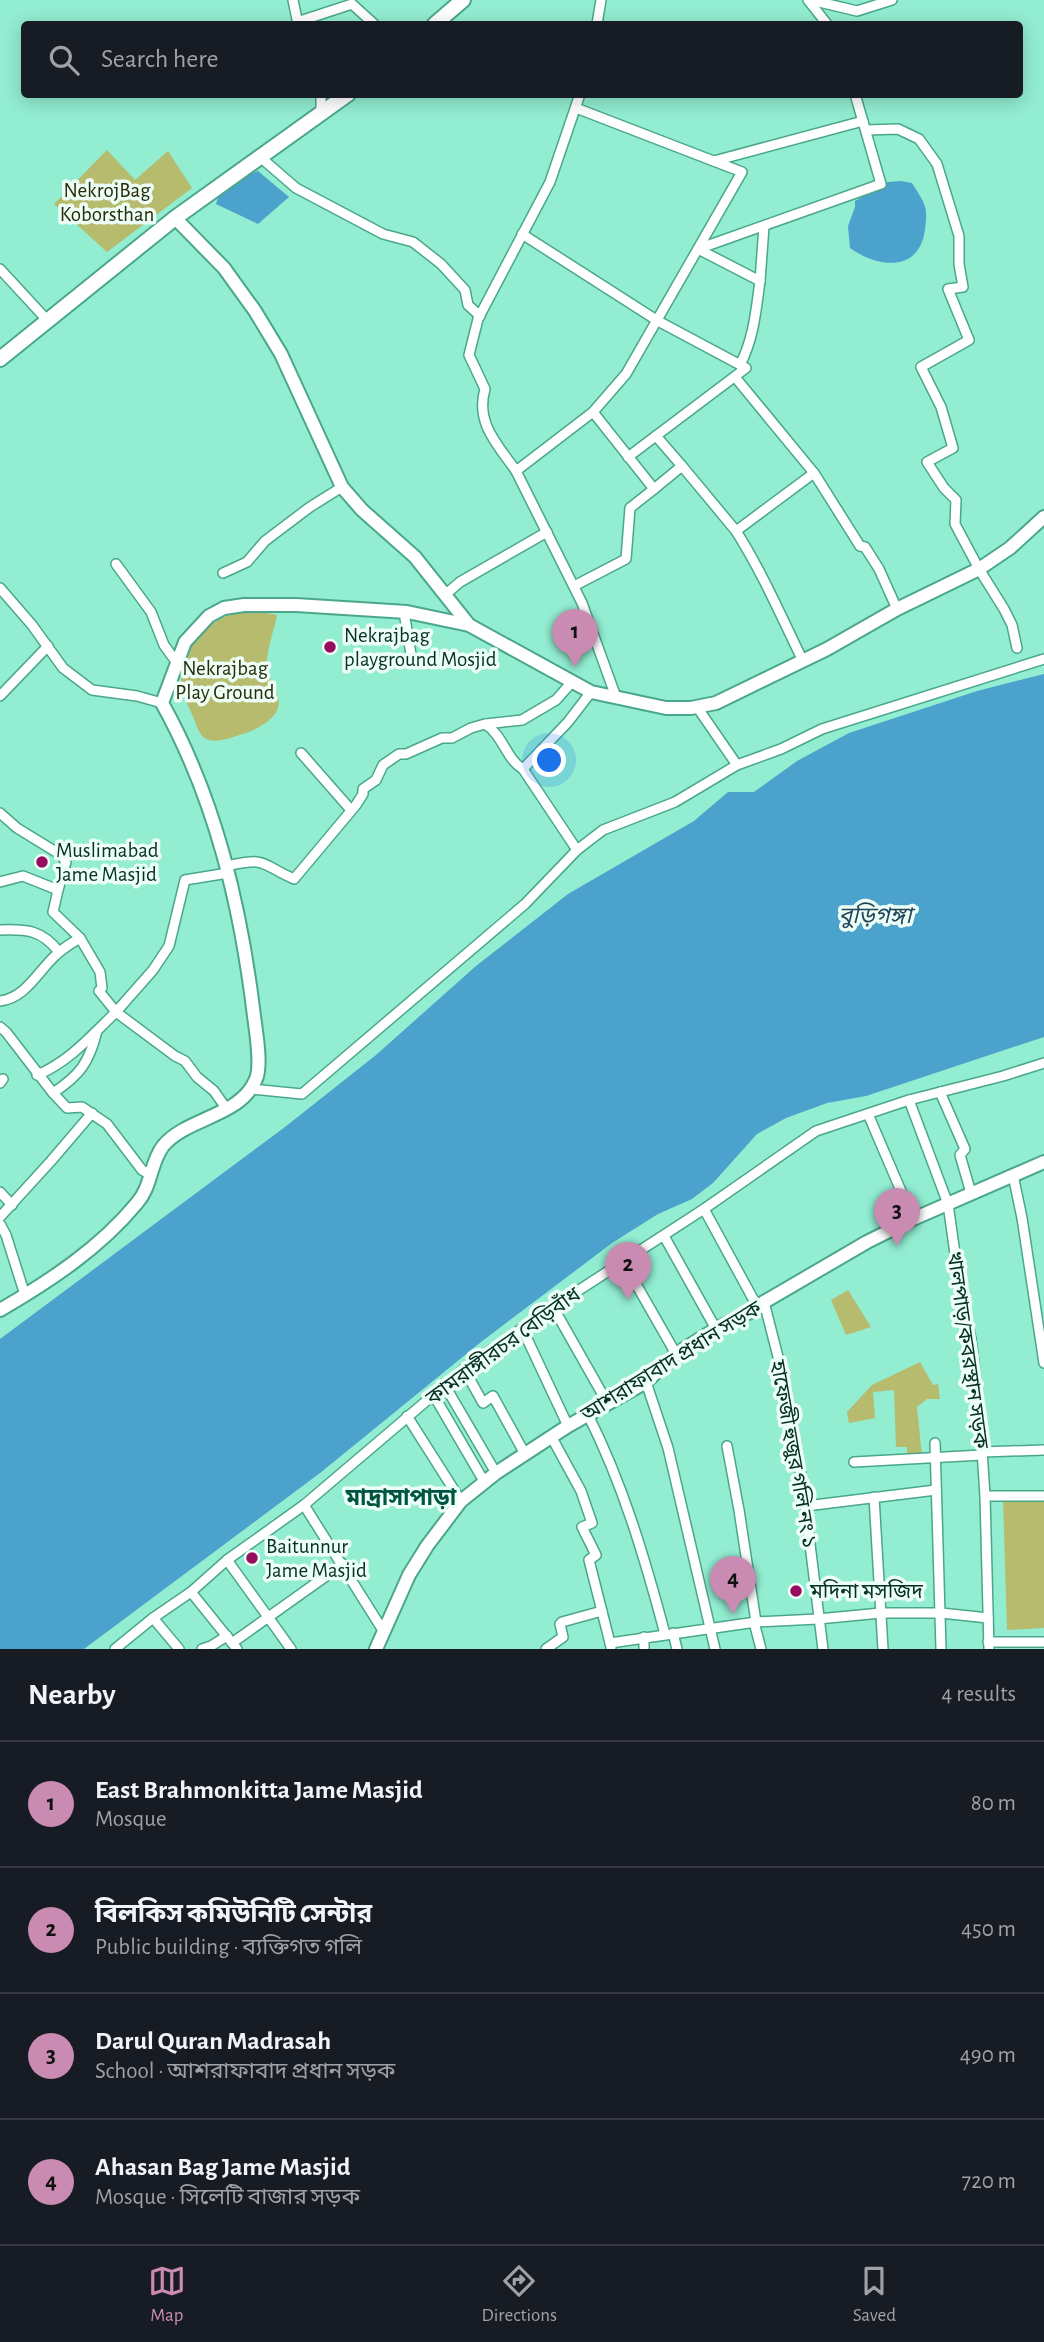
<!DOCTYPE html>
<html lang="en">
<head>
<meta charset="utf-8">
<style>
  :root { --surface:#171b24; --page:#20242c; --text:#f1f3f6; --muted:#9ea1a6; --line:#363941; --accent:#c98bb2 }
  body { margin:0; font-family:"Alegreya Sans","Noto Sans Bengali",sans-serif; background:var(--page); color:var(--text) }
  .you { position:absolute; left:550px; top:761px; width:24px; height:24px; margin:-18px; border:5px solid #fff; border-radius:50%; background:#1a73e8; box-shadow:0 0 0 10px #1a73e833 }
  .badge { display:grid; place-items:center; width:46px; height:46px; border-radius:50%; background:var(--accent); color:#111; font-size:23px; font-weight:700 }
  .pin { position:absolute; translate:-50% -58px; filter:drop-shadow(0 2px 4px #0008) }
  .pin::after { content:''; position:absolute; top:37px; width:24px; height:21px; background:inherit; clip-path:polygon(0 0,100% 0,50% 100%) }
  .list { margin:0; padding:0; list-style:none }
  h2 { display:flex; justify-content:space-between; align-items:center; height:91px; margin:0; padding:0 28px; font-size:30px }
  h2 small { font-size:23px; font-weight:400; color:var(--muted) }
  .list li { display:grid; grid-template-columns:46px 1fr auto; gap:21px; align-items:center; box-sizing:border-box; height:126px; padding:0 28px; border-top:2px solid var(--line) }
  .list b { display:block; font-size:26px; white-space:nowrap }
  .list p { margin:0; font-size:23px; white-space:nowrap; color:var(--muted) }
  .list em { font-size:23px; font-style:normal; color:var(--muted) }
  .icon { flex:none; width:38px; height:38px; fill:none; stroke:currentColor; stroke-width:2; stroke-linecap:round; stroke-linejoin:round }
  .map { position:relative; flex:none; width:1044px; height:1649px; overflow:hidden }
  .search { position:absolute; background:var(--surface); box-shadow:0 4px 18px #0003; left:21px; right:21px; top:21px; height:77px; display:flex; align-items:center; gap:18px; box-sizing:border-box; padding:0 24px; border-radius:7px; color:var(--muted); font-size:26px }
  .sheet { height:595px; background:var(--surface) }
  nav { display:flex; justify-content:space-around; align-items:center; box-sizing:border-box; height:98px; border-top:2px solid var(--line); background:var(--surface); font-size:19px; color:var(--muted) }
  nav a { display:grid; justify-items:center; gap:4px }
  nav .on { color:var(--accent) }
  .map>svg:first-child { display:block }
  .green { fill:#b6bb6d }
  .water { fill:#4ba2cc }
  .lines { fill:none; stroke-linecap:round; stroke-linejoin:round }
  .street-casing { stroke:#4aa78d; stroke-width:12 }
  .secondary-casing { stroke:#4aa78d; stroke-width:16 }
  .primary-casing { stroke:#4aa78d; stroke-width:18 }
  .street { stroke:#fff; stroke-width:9 }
  .secondary { stroke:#fff; stroke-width:12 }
  .primary { stroke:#fff; stroke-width:14 }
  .poi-dot { fill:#980c60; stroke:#edfef7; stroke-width:2.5 }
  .labels { text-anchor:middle; stroke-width:7; stroke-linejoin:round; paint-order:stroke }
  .park-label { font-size:21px; fill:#2a2c09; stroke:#edfef7 }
  .poi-label { font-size:21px; fill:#063025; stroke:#edfef7; text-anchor:start }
  .street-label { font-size:21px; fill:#063025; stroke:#edfef7 }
  .water-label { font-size:23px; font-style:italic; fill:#22475a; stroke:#edfef7 }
  .neighbourhood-label { font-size:23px; font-weight:bold; fill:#005442; stroke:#edfef7 }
</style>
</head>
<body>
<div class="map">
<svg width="1044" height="1649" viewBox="0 0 1044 1649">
  <rect width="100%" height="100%" fill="#92edd1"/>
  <g class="green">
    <path d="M107,150L135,180L168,151L192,188L107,252L54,204Z"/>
    <path d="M250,610L277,615C274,631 266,651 267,667C268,680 282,695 278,708C274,720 257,729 246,733C235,736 220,743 209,740C200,738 197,727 194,719C190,709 182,695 181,684C181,641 210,616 250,610Z"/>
    <path d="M848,1290L871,1327L846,1335L831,1300Z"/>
    <path d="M920,1362L933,1385L938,1384L940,1399H927L917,1407L922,1456L907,1458V1447H896L894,1390L873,1392L875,1418L849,1423L847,1412L872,1385Z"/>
    <path d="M1044,1499V1628L1007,1630L1003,1500Z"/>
  </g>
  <g class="water">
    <path d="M258,171L289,197L258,224L216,204L221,186Z"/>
    <path d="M901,181L912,183C916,190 923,199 925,207C927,213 926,222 925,229C920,273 878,268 850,248L848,226L855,207V201L888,182Z"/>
    <path d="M1044,674V1037L866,1096L827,1103L786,1118L757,1134L713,1183L692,1199L658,1214L612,1243L481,1342L320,1473L84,1649H0V1339L285,1127L376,1055L476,966L568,894L694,821L728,792H754L797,761L849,733L977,691Z"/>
  </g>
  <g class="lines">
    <defs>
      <g id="street">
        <path d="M293,0L298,24"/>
        <path d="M808,0L827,24"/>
        <path d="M811,0L857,11L892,0"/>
        <path d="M297,22L352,4L374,24"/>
        <path d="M597,24L601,0"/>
        <path d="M576,108L742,172L626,374L593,412L516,471L582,603L616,697"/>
        <path d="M321,114V94"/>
        <path d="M866,130L898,129L919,139L937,164L959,236V264L963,287L948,289L969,340L921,367L941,407L953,448L927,462L944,488L956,500L955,524L979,569L1004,609L1012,625L1017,648"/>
        <path d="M259,156L296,188L383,234L413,242L441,264L465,290L468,305L480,316"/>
        <path d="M714,161L863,121"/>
        <path d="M522,234L658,321L746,368L628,457"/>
        <path d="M698,249L881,184L855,94"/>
        <path d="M698,249L760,281C756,310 754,338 740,365"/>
        <path d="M0,269L47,320"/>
        <path d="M760,281L764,226"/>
        <path d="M735,377L814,473L860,546L865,547L879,569L897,609"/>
        <path d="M593,412L654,489L682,466L656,436"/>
        <path d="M682,466L736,531"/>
        <path d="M516,471C498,445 475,423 485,389L469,355L478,319L550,182L580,94"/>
        <path d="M116,564L151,612L164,645L177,663"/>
        <path d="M223,573L247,562L265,541L310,507L342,487"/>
        <path d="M574,586L626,559L630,508L654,489"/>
        <path d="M0,588L32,625L63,668L92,690L137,696L162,703"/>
        <path d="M446,594L460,582L547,532"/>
        <path d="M404,612L412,660"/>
        <path d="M803,661C781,616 762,572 736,531L814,473"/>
        <path d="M0,696L48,646"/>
        <path d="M486,724L522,720L556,700L572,682"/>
        <path d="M301,753L351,810"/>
        <path d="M737,765L781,749L822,729L1044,659"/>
        <path d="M523,769L577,850"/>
        <path d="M0,813L17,828L61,855L66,862L58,890L23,876L0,882"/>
        <path d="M226,866C269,857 258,863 294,879L356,805L363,794V789L376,780L383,765L399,754H406L442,738H452L471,728L485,724C503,735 506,759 523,769L568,722L591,692"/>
        <path d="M0,930C27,929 42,930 59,952"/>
        <path d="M0,1001C26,998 38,971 56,955C63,948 72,943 80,938L53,912L58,890"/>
        <path d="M0,1027L6,1032L53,1093"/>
        <path d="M97,1031C89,1063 80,1075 53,1093L67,1108L82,1107L107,1124L142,1170L151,1175"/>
        <path d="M37,1075C69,1062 92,1035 116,1012L99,991L102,988L100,972L80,938"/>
        <path d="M0,1083L3,1079"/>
        <path d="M251,1089L302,1094L525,904L577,850L603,830L675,802L737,765L697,707"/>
        <path d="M940,1092L965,1149L960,1155L971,1193"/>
        <path d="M909,1100L948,1204L960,1289L971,1339L979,1405L985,1496L989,1649"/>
        <path d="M226,1108L214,1091L197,1077L185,1061L175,1056L116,1012L153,970L169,946L185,880L228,873"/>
        <path d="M868,1114L913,1219"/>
        <path d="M1013,1175L1022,1218L1044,1363"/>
        <path d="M0,1192L12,1205"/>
        <path d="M704,1209L758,1308"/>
        <path d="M0,1217L51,1161L92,1113"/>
        <path d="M0,1224L6,1235L25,1295"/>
        <path d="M664,1236L716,1329"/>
        <path d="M624,1263L676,1354"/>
        <path d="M764,1302L786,1388L803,1488L823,1649"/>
        <path d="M553,1307L608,1404"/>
        <path d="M522,1328L568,1426"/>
        <path d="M464,1369L483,1403L493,1396L525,1454"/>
        <path d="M646,1382L668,1448L715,1649"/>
        <path d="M444,1384L496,1473"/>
        <path d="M433,1394L485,1483"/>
        <path d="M588,1415C623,1484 645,1559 665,1634"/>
        <path d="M407,1416L461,1501"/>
        <path d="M552,1438L581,1491L592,1523L582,1527L596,1555L589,1560L611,1647"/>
        <path d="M935,1443L941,1649"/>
        <path d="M727,1446L739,1510L756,1622"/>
        <path d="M982,1452L1044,1450"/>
        <path d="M854,1462L982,1455"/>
        <path d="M985,1496H1044"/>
        <path d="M874,1497L883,1649"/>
        <path d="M304,1505L384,1632"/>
        <path d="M806,1506L936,1490"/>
        <path d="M227,1560L291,1649"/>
        <path d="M191,1592L237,1649"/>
        <path d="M153,1618L179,1649"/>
        <path d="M754,1622L761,1649"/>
        <path d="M673,1633L677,1649"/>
        <path d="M644,1637V1649"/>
        <path d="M988,1642H1044"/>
        <path d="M232,1643L343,1564"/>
        <path d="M610,1643L756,1622L818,1619L881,1613H941L988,1618"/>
        <path d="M115,1649L153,1618L191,1592L227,1560L304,1505L464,1369L553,1307L704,1209L816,1131L909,1100L1003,1076L1044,1063"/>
        <path d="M202,1649L211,1646L227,1636"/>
        <path d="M546,1649L563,1637L560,1624L562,1622L602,1611"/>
      </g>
      <g id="secondary">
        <path d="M175,218L224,268L255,311L281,354L342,487L362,510L415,557L469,625"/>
        <path d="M0,1310C50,1281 100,1248 137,1203C152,1186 150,1163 163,1146C187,1117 241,1117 256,1079C262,1065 256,1032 254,1016C241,908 216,800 162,703L185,642L209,616L224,608L244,605H296L407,612L469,625L591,692L666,708H691L716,703L827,649L897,609L979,569L1010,548L1044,517"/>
        <path d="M376,1649L409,1575L427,1546L461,1501L496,1473L568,1426L646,1382L676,1354L716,1329L758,1308L764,1302L867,1242L913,1219L1044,1162"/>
      </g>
      <g id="primary">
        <path d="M435,24L463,0"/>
        <path d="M0,359L175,218L348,94"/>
      </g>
    </defs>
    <use href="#street" class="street-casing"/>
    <use href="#secondary" class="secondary-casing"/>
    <use href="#primary" class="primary-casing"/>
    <use href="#street" class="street"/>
    <use href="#secondary" class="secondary"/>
    <use href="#primary" class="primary"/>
  </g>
  <g class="poi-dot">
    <circle cx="330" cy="647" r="7"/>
    <circle cx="42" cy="862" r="7"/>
    <circle cx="252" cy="1558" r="7"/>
    <circle cx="796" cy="1591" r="7"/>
  </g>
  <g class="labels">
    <g class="park-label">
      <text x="107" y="197">NekrojBag<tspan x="107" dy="24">Koborsthan</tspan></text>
      <text x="225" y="675">Nekrajbag<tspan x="225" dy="24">Play Ground</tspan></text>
    </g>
    <g class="poi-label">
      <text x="344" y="642">Nekrajbag<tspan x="344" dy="24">playground Mosjid</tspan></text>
      <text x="56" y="857">Muslimabad<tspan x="56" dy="24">Jame Masjid</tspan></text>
      <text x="266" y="1553">Baitunnur<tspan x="266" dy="24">Jame Masjid</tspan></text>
      <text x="810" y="1598">মদিনা মসজিদ</text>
    </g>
    <g class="street-label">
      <text transform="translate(503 1346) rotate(-36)" y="7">কামরাঙ্গীরচর বেড়িবাঁধ</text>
      <text transform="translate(968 1350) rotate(82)" y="7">খালপাড়/কবরস্থান সড়ক</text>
      <text transform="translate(671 1361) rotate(-32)" y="7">আশরাফাবাদ প্রধান সড়ক</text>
      <text transform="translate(794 1454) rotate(80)" y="7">হাফেজী হুজুর গলি নং ১</text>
    </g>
    <g class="water-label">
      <text x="875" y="923">বুড়িগঙ্গা</text>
    </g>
    <g class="neighbourhood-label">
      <text x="401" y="1505">মাদ্রাসাপাড়া</text>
    </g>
  </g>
</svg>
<div class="you"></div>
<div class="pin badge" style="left:575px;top:667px">1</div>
<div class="pin badge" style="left:628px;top:1300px">2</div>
<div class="pin badge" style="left:897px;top:1246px">3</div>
<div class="pin badge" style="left:733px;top:1614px">4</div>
<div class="search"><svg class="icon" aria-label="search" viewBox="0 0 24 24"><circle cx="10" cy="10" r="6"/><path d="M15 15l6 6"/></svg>Search here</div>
</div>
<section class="sheet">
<h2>Nearby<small>4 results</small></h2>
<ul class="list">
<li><span class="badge">1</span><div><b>East Brahmonkitta Jame Masjid</b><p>Mosque</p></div><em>80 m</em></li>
<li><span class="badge">2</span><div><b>বিলকিস কমিউনিটি সেন্টার</b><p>Public building · ব্যক্তিগত গলি</p></div><em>450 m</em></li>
<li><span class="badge">3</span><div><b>Darul Quran Madrasah</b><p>School · আশরাফাবাদ প্রধান সড়ক</p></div><em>490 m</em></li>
<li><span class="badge">4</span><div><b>Ahasan Bag Jame Masjid</b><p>Mosque · সিলেটি বাজার সড়ক</p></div><em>720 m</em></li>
</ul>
</section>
<nav>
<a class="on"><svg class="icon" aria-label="map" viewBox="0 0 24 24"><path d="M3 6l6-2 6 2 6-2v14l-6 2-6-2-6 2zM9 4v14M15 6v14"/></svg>Map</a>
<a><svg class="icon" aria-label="directions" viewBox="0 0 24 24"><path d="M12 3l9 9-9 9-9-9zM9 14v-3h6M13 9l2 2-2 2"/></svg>Directions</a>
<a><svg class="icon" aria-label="saved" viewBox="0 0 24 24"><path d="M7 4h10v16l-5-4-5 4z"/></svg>Saved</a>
</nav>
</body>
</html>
